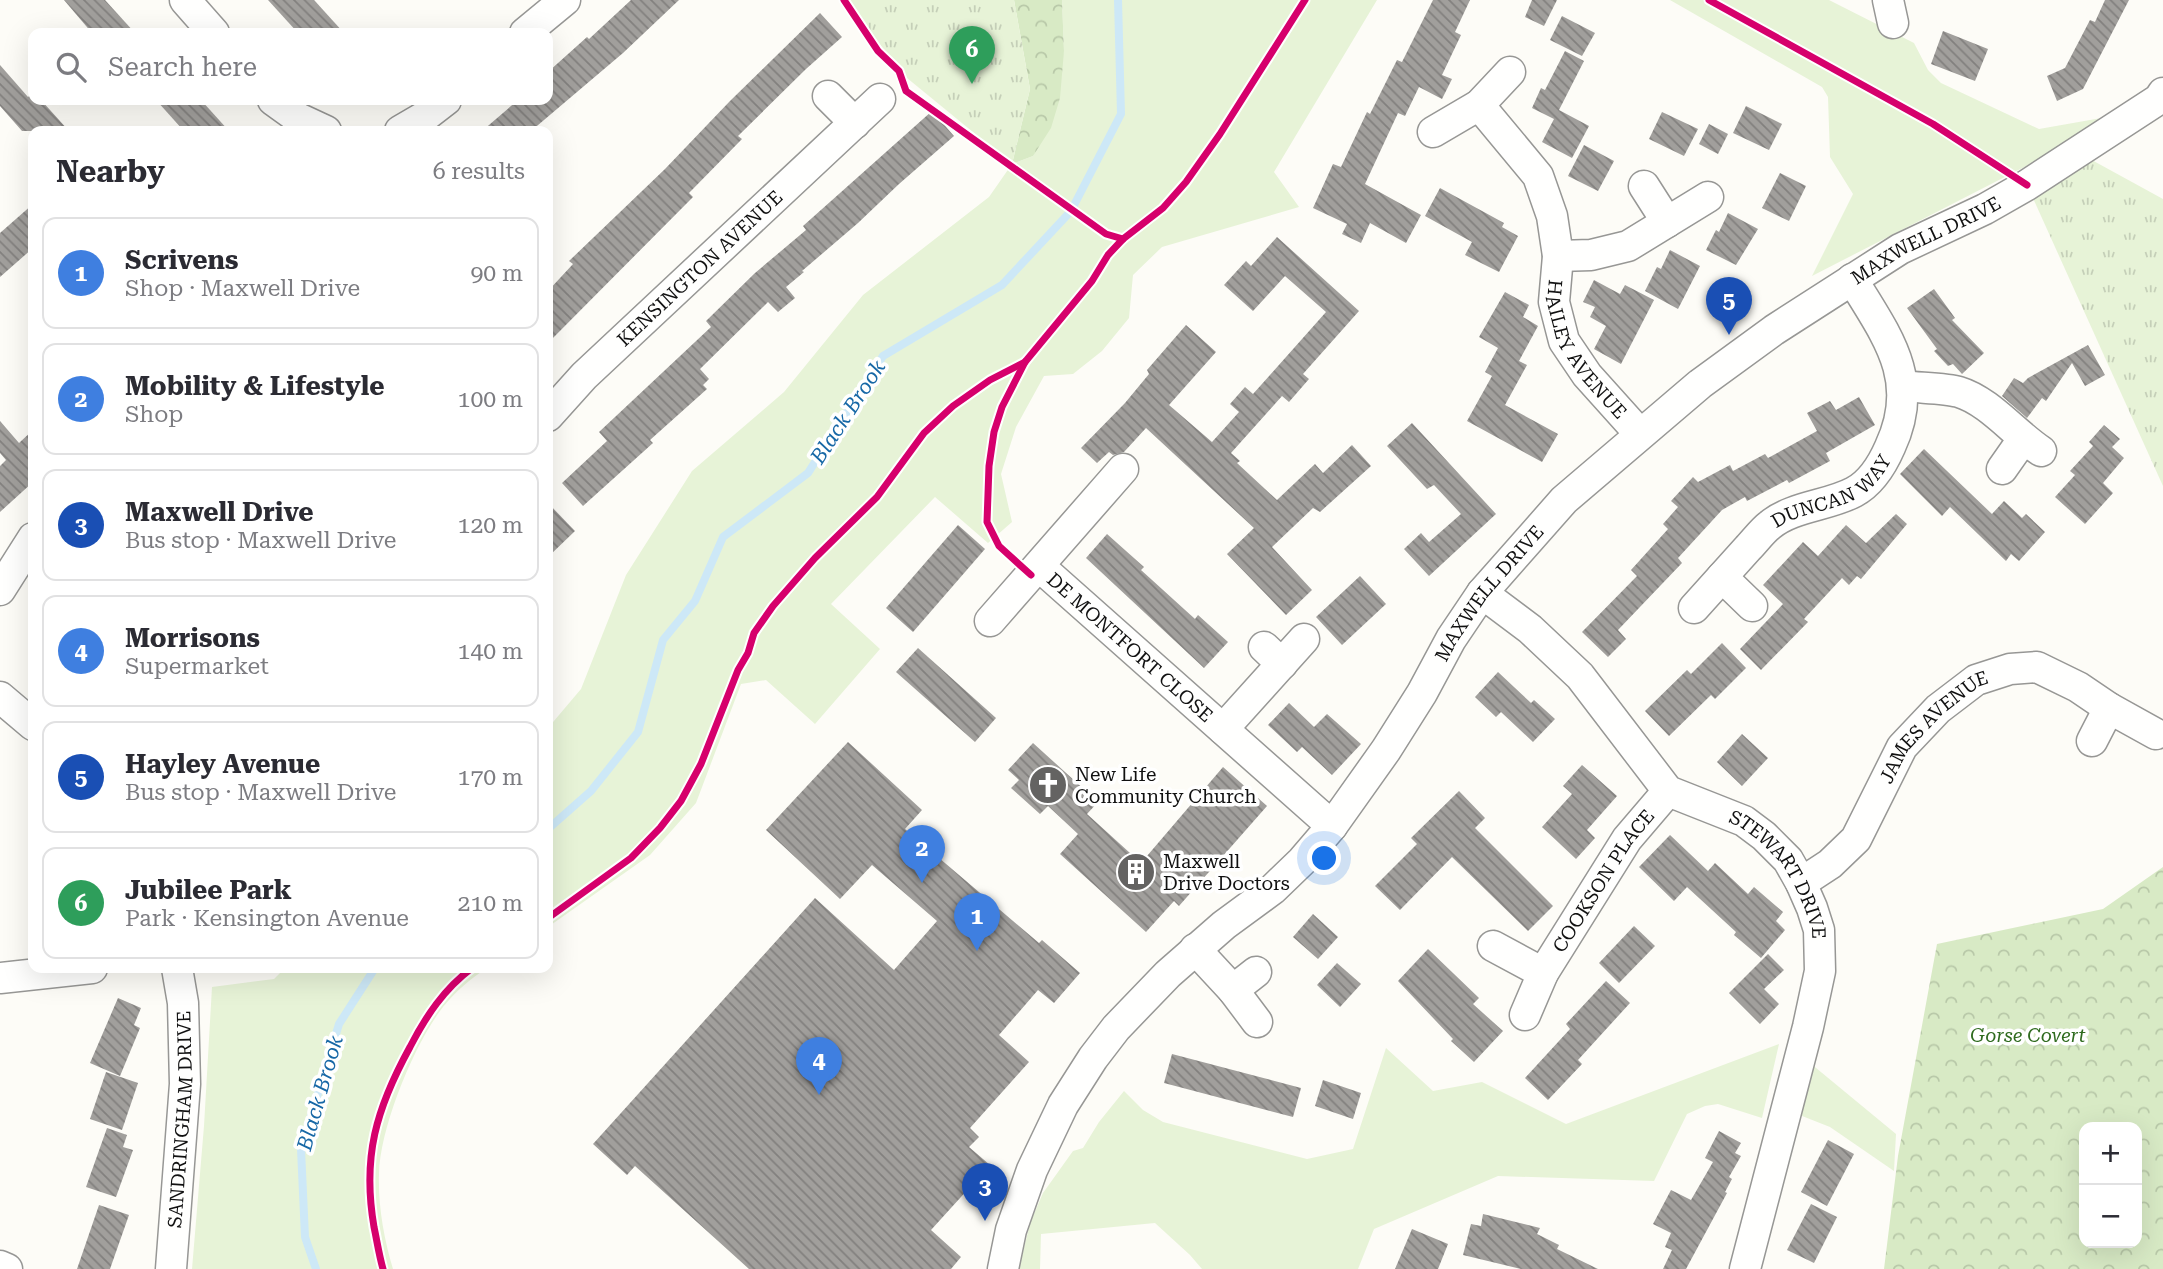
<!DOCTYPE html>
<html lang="en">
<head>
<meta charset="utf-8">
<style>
  :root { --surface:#fff; --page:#f2f2f3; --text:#2b2b33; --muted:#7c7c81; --line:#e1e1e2; --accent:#646362 }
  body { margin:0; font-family:"Roboto Serif",serif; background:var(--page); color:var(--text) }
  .controls { position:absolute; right:21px; bottom:21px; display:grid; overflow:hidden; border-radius:14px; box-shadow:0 7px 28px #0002 }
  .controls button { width:63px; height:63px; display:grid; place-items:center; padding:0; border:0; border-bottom:2px solid var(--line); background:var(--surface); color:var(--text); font:35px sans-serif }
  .you { position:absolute; left:1325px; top:859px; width:24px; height:24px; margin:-18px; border:5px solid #fff; border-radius:50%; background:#1a73e8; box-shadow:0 0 0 10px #1a73e833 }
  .badge { display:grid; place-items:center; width:46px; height:46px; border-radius:50%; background:var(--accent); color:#fff; font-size:23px; font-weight:700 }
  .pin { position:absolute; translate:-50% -58px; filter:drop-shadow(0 2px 4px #0008) }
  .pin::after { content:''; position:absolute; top:37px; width:24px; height:21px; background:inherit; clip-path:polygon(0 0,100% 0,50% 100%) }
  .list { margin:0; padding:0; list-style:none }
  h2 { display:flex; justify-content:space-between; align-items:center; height:91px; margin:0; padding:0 28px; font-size:30px }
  h2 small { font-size:23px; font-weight:400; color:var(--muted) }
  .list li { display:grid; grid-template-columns:46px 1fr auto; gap:21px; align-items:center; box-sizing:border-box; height:112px; margin:0 14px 14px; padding:0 14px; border:2px solid var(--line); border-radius:14px }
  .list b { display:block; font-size:26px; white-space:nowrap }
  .list p { margin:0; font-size:23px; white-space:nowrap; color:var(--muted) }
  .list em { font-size:23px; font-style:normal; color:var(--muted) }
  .icon { flex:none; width:38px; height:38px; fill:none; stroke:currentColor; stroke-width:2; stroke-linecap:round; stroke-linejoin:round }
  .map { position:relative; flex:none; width:2163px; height:1269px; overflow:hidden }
  .search { position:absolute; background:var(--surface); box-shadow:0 7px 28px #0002; left:28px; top:28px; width:525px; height:77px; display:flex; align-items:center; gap:18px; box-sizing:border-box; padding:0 24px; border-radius:14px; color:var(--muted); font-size:26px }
  .panel { position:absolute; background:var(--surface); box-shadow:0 7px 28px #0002; left:28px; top:126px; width:525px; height:847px; border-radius:14px }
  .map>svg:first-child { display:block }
  .grass { fill:#e7f3d7 }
  .forest { fill:url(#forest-crowns); fill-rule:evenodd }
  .park { fill:url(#park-tufts) }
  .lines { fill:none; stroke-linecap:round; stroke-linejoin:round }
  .stream { stroke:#cde8f7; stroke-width:8 }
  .building { fill:url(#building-back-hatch) }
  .minor-casing { stroke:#979795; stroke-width:33 }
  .minor { stroke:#fffffe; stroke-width:30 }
  .cycleway-casing { stroke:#fff; stroke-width:11 }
  .cycleway { stroke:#d6006c; stroke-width:7 }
  .labels { text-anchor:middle; stroke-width:7; stroke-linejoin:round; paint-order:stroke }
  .street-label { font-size:19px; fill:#111; stroke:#fff }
  .poi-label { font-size:19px; fill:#111; stroke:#fff; text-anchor:start }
  .park-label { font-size:19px; font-style:italic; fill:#2f6b1f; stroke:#fff }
  .water-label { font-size:21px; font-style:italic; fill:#1768a6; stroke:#fff }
</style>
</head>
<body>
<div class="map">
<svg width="2163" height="1269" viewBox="0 0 2163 1269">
  <defs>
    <pattern id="forest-crowns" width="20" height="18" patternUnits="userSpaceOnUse" patternTransform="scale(1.75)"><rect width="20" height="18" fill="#d8eac5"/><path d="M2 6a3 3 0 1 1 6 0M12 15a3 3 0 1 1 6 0" fill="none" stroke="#b8c8a8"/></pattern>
    <pattern id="park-tufts" width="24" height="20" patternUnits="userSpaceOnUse" patternTransform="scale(1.75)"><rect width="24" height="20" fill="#e7f3d7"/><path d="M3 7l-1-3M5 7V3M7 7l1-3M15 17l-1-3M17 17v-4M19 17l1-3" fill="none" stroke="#c5cfb8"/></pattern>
    <pattern id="building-back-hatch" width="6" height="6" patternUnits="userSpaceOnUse" patternTransform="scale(1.75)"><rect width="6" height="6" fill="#a19f9c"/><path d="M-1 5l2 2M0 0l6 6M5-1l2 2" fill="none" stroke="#82807e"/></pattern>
  </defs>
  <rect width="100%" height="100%" fill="#fdfcf7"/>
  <g class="grass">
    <path d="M1062,0H1377L1274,172L1299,207L1162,247L1133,275L1129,318L1102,351L1073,374L1044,376L1016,427L1001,474L1012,522L988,543L935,497L831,604L880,649L815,724L766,680L741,684L696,803L650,855L548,927V728L581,689L626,575L692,471L784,392L863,295L989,197L1012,164L1033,156L1064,51Z"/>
    <path d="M1670,0H1829L1914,43L1928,70L1941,83L2039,129L2107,117L2108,124L1812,276L1853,194L1830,157L1828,97L1822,87Z"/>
    <path d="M285,968H487C470,979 456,991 443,1007C414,1044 380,1127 379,1174C378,1206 384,1239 393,1269H192L204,1126L212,987L274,979Z"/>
    <path d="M1779,1044L1762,1118L1718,1104L1705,1106L1687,1114L1654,1181L1498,1176L1374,1229L1358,1269H1202L1190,1255L1155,1223L1041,1234L1040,1269H1019L1030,1223L1043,1193L1073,1151L1083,1148L1099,1122L1124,1091L1143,1110L1163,1122L1307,1159L1353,1149L1386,1048L1433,1091L1482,1082L1566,1124Z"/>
    <path d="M1810,1063L1896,1134L1894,1171L1830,1127L1797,1114Z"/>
  </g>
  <g class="forest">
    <path d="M1014,0H1062L1064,51L1060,98L1051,128L1033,156L1012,164L1030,89Z"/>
    <path d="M2163,867V1269H1884L1898,1156L1937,944L2103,909ZM2084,1127H2137V1243H2084Z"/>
  </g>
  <g class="park">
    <path d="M844,0H1014L1030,89L1012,164L907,78Z"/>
    <path d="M2079,153L2163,199V486L2027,185Z"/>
  </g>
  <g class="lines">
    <g class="stream">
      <path d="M548,829L591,791L638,732L663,640L695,601L723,537L808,473L883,356L1002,285L1071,211L1121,114L1118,0"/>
      <path d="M316,1269L305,1237L301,1149L339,1024L375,968"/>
    </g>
  </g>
  <g class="building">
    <path d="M64,0H105L135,33H92Z"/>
    <path d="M268,0H314L344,33H298Z"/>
    <path d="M631,0H679L623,53L531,131H482L518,100H548V72L587,37L589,39Z"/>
    <path d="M1433,0H1470L1455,32L1461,35L1442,75L1452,79L1442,99L1419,87L1405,116L1398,113L1365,184L1421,215L1406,243L1370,223L1361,243L1342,234L1347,224L1313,208L1333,164L1341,167L1367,112L1370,114L1397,60L1402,62Z"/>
    <path d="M1532,0H1557L1544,26L1525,17Z"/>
    <path d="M2105,0H2129L2083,89L2057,101L2047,76L2065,68L2090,20L2095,22Z"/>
    <path d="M820,13L842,37L806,69L738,136L742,139L689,193L693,197L548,343V291L573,264L569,261L665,169L730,101Z"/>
    <path d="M1562,16L1595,33L1582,56L1550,40Z"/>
    <path d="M1943,31L1988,49L1975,81L1931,64Z"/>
    <path d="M1565,51L1584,61L1559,110L1589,126L1572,158L1542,142L1554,119L1532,108L1541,88L1545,90Z"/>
    <path d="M0,65L28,97L33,93V100H41L69,131H22L0,106Z"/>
    <path d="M156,100H201L229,131H184Z"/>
    <path d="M1746,106L1782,124L1769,150L1733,133Z"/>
    <path d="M932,111L954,136L899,184L858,223L802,271L804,272L786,287L795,298L778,312L768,302L700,369L709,379L703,385L707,389L650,440L653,443L583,506L562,483L607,441L599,432L711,327L706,321L755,273L806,230L803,226Z"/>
    <path d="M1662,112L1698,129L1684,156L1649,139Z"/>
    <path d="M1709,124L1728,134L1718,154L1699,144Z"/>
    <path d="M1584,145L1614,161L1598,191L1568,176Z"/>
    <path d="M1780,173L1806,186L1789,221L1762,208Z"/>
    <path d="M1440,188L1504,223L1502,227L1518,236L1499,272L1465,255L1472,242L1425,216Z"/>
    <path d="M33,204V248L0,277V233Z"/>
    <path d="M1728,213L1758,229L1736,265L1706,250L1716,230L1719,232Z"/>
    <path d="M1277,237L1359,311L1303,374L1309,379L1289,402L1282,396L1231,453L1240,461L1237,463L1277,500L1315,464L1323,473L1352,445L1371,466L1320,512L1313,508L1272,547L1312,590L1286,615L1227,554L1254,528L1146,428L1124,452L1113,455L1109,452L1097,463L1081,448L1125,403L1149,374L1147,370L1186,325L1216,352L1169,405L1212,442L1239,412L1230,404L1245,387L1253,394L1326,312L1285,276L1253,311L1224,285L1246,261L1251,266Z"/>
    <path d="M1670,250L1700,266L1678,309L1645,291L1657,267L1661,269Z"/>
    <path d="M1594,280L1620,294L1625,285L1654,300L1621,364L1594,349L1606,326L1590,317L1595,307L1583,302Z"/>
    <path d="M1934,289L1955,318L1952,320L1984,353L1962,374L1953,364L1948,366L1934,351L1937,349L1907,308Z"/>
    <path d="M1505,292L1529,305L1523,317L1538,326L1519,361L1527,365L1505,405L1558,434L1542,462L1467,421L1492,376L1485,372L1498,348L1479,337Z"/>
    <path d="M2088,345L2105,375L2085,386L2072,363L2046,401L2042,398L2027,418L2002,396L2014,378L2023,383L2028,378Z"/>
    <path d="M1859,397L1875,425L1826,453L1830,461L1789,483L1787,480L1747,501L1745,497L1722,510L1678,558L1682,563L1618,630L1626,639L1608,657L1582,632L1637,576L1631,570L1668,529L1663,524L1678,507L1671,501L1693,477L1698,482L1730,465L1733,471L1765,454L1768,458L1817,431L1807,413L1830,401L1836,410Z"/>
    <path d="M0,421L19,443L33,430V482L0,512V466L6,460L0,453Z"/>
    <path d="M1412,423L1496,514L1429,576L1404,549L1421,533L1429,542L1461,514L1434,485L1427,489L1387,446Z"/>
    <path d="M2104,425L2120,439L2112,447L2124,458L2103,483L2113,493L2085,524L2055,497L2075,475L2070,471L2093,446L2089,442Z"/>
    <path d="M1924,449L1992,514L2004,501L2022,518L2026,514L2045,532L2019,561L2011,554L2006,561L1950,507L1942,516L1900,474Z"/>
    <path d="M548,503L575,531L548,557Z"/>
    <path d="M1896,514L1907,524L1861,579L1857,576L1849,585L1842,578L1804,619L1808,622L1761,670L1740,649L1783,604L1763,585L1803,542L1818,556L1846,525L1866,543Z"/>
    <path d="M958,525L985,549L913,632L886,608Z"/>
    <path d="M1107,534L1144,567L1141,570L1195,619L1198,615L1228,642L1204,668L1086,558Z"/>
    <path d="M1360,576L1386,604L1342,645L1316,617Z"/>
    <path d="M1722,643L1746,668L1715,699L1711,695L1669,736L1645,711L1687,670L1691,674Z"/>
    <path d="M918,648L996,718L975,742L896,672Z"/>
    <path d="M1498,672L1531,703L1534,700L1555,719L1533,742L1501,712L1496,717L1475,697Z"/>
    <path d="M1289,703L1314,727L1327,714L1361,744L1332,775L1302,747L1297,752L1268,725Z"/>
    <path d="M1742,734L1768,758L1742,786L1717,762Z"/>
    <path d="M848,742L922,810L905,829L1039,943L1042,940L1080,973L1054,1003L1038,990L999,1035L1029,1062L970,1128L979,1137L969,1147L990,1165L931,1230L961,1257L951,1269H749L635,1166L627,1175L593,1144L815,898L894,970L937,921L872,865L840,899L766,830Z"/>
    <path d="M1033,743L1098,802L1087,814L1141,863L1223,767L1267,806L1179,906L1174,901L1146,932L1060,854L1078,834L1048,806L1040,814L1011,788L1019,780L1008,770Z"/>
    <path d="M1582,765L1617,796L1587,830L1595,838L1576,859L1542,827L1572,794L1563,786Z"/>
    <path d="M1459,791L1485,818L1475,828L1553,906L1528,931L1452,857L1400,910L1375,886L1417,844L1411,838Z"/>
    <path d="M1670,835L1708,871L1715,863L1748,894L1754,887L1783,912L1776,921L1785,930L1761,958L1734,935L1736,932L1687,887L1674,901L1639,867Z"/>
    <path d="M1313,914L1338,937L1318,959L1293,937Z"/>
    <path d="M1634,926L1655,946L1619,983L1599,963Z"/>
    <path d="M1428,949L1479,998L1473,1004L1503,1031L1474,1062L1451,1041L1453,1039L1398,981Z"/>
    <path d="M1768,954L1784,970L1764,989L1779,1004L1760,1024L1729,993Z"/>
    <path d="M1337,963L1361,984L1340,1007L1317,985Z"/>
    <path d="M1606,981L1630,1003L1578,1060L1582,1064L1548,1100L1525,1078L1570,1029L1566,1024Z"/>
    <path d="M118,998L141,1008L134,1025L140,1028L120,1076L90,1063Z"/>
    <path d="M1172,1054L1301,1088L1293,1117L1164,1083Z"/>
    <path d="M106,1072L138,1083L122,1130L90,1119Z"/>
    <path d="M1323,1080L1361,1093L1353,1119L1315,1106Z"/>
    <path d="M107,1128L127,1135L123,1147L133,1150L116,1197L86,1187Z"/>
    <path d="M1719,1131L1741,1143L1735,1153L1741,1156L1729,1177L1732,1179L1725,1192L1727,1193L1686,1269H1663L1672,1250L1665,1247L1671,1233L1653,1224L1671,1190L1691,1200L1713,1162L1705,1158Z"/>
    <path d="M1828,1140L1854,1154L1827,1206L1801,1192Z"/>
    <path d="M1811,1204L1837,1217L1814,1263L1787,1250Z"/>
    <path d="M99,1205L129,1215L110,1269H77Z"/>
    <path d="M1483,1214L1540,1228L1537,1234L1559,1245L1557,1249L1598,1269H1521L1463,1255L1471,1224L1481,1226Z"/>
    <path d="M1412,1229L1448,1244L1438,1269H1395Z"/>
  </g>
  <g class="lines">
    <defs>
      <g id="minor">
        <path d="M185,0L214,33"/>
        <path d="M1888,0L1893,23"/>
        <path d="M525,33L565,0"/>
        <path d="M828,96L855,123"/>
        <path d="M273,100L298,118L326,131"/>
        <path id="s1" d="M1479,105L1538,176L1552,216L1558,256L1554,302L1564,341L1587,375L1640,434"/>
        <path d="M400,131L424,117L446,100"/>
        <path d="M1433,132L1479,105L1510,72"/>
        <path d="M1644,186L1667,222"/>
        <path d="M1558,256L1591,255L1628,246L1708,197"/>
        <path d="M1904,386C1919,388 1946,388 1959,392C1989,401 2015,434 2041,451"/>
        <path id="s2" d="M548,416L584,376L880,99"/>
        <path d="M2002,469L2023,439"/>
        <path id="s3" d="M1039,566L1332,826"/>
        <path d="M1722,577L1752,606"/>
        <path d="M0,590L33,538"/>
        <path id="s4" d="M1482,593L1530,629L1580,676L1668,791L1744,821L1764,836L1788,860L1801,883L1812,908L1819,930L1820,971L1808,1027L1745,1269"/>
        <path id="s5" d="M1694,608C1712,588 1730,568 1748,548C1755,541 1762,531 1770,525C1793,506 1828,506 1854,492C1871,483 1883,463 1890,447C1922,379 1886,335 1852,279"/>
        <path d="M990,621L1123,469"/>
        <path d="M1264,647L1282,664"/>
        <path d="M0,697L33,725"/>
        <path d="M1223,729L1304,639"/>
        <path d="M2092,741L2109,708"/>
        <path id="s6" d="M1801,883L1830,864L1856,839L1902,747L1938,709L1976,680L2010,669L2037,667L2078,687L2109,708L2156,734"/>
        <path d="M1493,946L1543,973"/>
        <path d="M1195,949L1233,990L1257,1022"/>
        <path d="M0,978L92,968"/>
        <path d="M1233,990L1256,972"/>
        <path id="s7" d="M1525,1015L1543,973L1627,839L1668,791"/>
        <path d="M0,1266L7,1269"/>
        <path id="s8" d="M171,1269L185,1084L183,1003L177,968"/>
        <path id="s9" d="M1003,1269L1011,1230L1032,1170L1063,1105L1093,1058L1116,1028L1168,974L1224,925L1273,889L1302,861L1332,826L1386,750L1422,693L1451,639L1482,593L1564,500L1700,384L1774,330L1900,249L1985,209L2027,185L2159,99L2163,93"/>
      </g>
    </defs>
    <use href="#minor" class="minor-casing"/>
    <use href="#minor" class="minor"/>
    <defs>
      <g id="cycleway">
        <path d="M844,0L878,51L899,71L906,91L1106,234L1123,239"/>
        <path d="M1709,0L1933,124L2027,185"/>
        <path d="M1025,362L1002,407L994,432L989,466L987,522L999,546L1031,575"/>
        <path d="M548,918L631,858L660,828L681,801L701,764L738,670L748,653L754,633L773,606L815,558L877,497L924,433L953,406L990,380L1025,362L1092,281L1108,255L1123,239L1163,208L1186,182L1220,134L1305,0"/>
        <path d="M383,1269C379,1255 377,1241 374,1227C362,1157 376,1109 410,1047C426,1016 444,989 472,968"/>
      </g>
    </defs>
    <use href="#cycleway" class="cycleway-casing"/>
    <use href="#cycleway" class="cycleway"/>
  </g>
  <defs>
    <symbol id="church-disc" viewBox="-11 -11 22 22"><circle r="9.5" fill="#646362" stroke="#fff"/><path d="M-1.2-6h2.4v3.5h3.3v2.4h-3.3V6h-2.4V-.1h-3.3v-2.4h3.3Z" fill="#fff"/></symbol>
    <symbol id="building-disc" viewBox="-11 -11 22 22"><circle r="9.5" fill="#646362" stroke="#fff"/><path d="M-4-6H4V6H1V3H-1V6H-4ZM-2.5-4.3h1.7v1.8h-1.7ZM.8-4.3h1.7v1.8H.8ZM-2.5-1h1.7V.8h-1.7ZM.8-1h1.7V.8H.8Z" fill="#fff"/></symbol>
  </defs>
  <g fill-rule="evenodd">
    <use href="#church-disc" x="1026" y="763" width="44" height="44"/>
    <use href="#building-disc" x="1114" y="850" width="44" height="44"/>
  </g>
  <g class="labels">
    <g class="street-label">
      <text dy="7" stroke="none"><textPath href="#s9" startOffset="1414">MAXWELL DRIVE</textPath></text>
      <text dy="7" stroke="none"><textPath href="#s2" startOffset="212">KENSINGTON AVENUE</textPath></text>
      <text dy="7" stroke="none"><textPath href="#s1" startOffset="278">HAILEY AVENUE</textPath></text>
      <text dy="7" stroke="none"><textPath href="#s5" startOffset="184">DUNCAN WAY</textPath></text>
      <text dy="7" stroke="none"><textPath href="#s9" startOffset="847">MAXWELL DRIVE</textPath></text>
      <text dy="7" stroke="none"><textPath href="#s3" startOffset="122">DE MONTFORT CLOSE</textPath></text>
      <text dy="7" stroke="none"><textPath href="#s6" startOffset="210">JAMES AVENUE</textPath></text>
      <text dy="7" stroke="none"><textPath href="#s4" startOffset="420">STEWART DRIVE</textPath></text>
      <text dy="7" stroke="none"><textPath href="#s7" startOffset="156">COOKSON PLACE</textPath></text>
      <text dy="7" stroke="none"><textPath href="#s8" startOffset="150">SANDRINGHAM DRIVE</textPath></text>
    </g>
    <g class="poi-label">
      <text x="1075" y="781">New Life<tspan x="1075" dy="22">Community Church</tspan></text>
      <text x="1163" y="868">Maxwell<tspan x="1163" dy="22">Drive Doctors</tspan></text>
    </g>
    <g class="park-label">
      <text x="2028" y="1042">Gorse Covert</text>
    </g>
    <g class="water-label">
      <text transform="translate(848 412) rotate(-57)" y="7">Black Brook</text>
      <text transform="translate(320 1093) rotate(-74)" y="7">Black Brook</text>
    </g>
  </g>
</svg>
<div class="controls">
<button>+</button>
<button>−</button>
</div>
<div class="you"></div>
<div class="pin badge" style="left:977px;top:951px;background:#3f7fe0">1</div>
<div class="pin badge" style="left:922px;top:883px;background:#3f7fe0">2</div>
<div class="pin badge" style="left:985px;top:1221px;background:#1a4fb4">3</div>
<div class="pin badge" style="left:819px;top:1095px;background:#3f7fe0">4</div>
<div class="pin badge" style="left:1729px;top:335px;background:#1a4fb4">5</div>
<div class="pin badge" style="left:972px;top:84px;background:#2e9e5b">6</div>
<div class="search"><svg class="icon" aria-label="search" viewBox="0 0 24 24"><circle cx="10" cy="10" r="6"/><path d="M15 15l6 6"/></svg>Search here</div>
<section class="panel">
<h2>Nearby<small>6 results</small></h2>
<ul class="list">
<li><span class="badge" style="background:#3f7fe0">1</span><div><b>Scrivens</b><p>Shop · Maxwell Drive</p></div><em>90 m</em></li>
<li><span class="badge" style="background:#3f7fe0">2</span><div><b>Mobility &amp; Lifestyle</b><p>Shop</p></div><em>100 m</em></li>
<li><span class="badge" style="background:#1a4fb4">3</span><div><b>Maxwell Drive</b><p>Bus stop · Maxwell Drive</p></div><em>120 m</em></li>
<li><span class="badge" style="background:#3f7fe0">4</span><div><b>Morrisons</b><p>Supermarket</p></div><em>140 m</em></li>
<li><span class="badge" style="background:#1a4fb4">5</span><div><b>Hayley Avenue</b><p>Bus stop · Maxwell Drive</p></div><em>170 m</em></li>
<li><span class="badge" style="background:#2e9e5b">6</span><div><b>Jubilee Park</b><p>Park · Kensington Avenue</p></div><em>210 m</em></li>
</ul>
</section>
</div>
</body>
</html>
